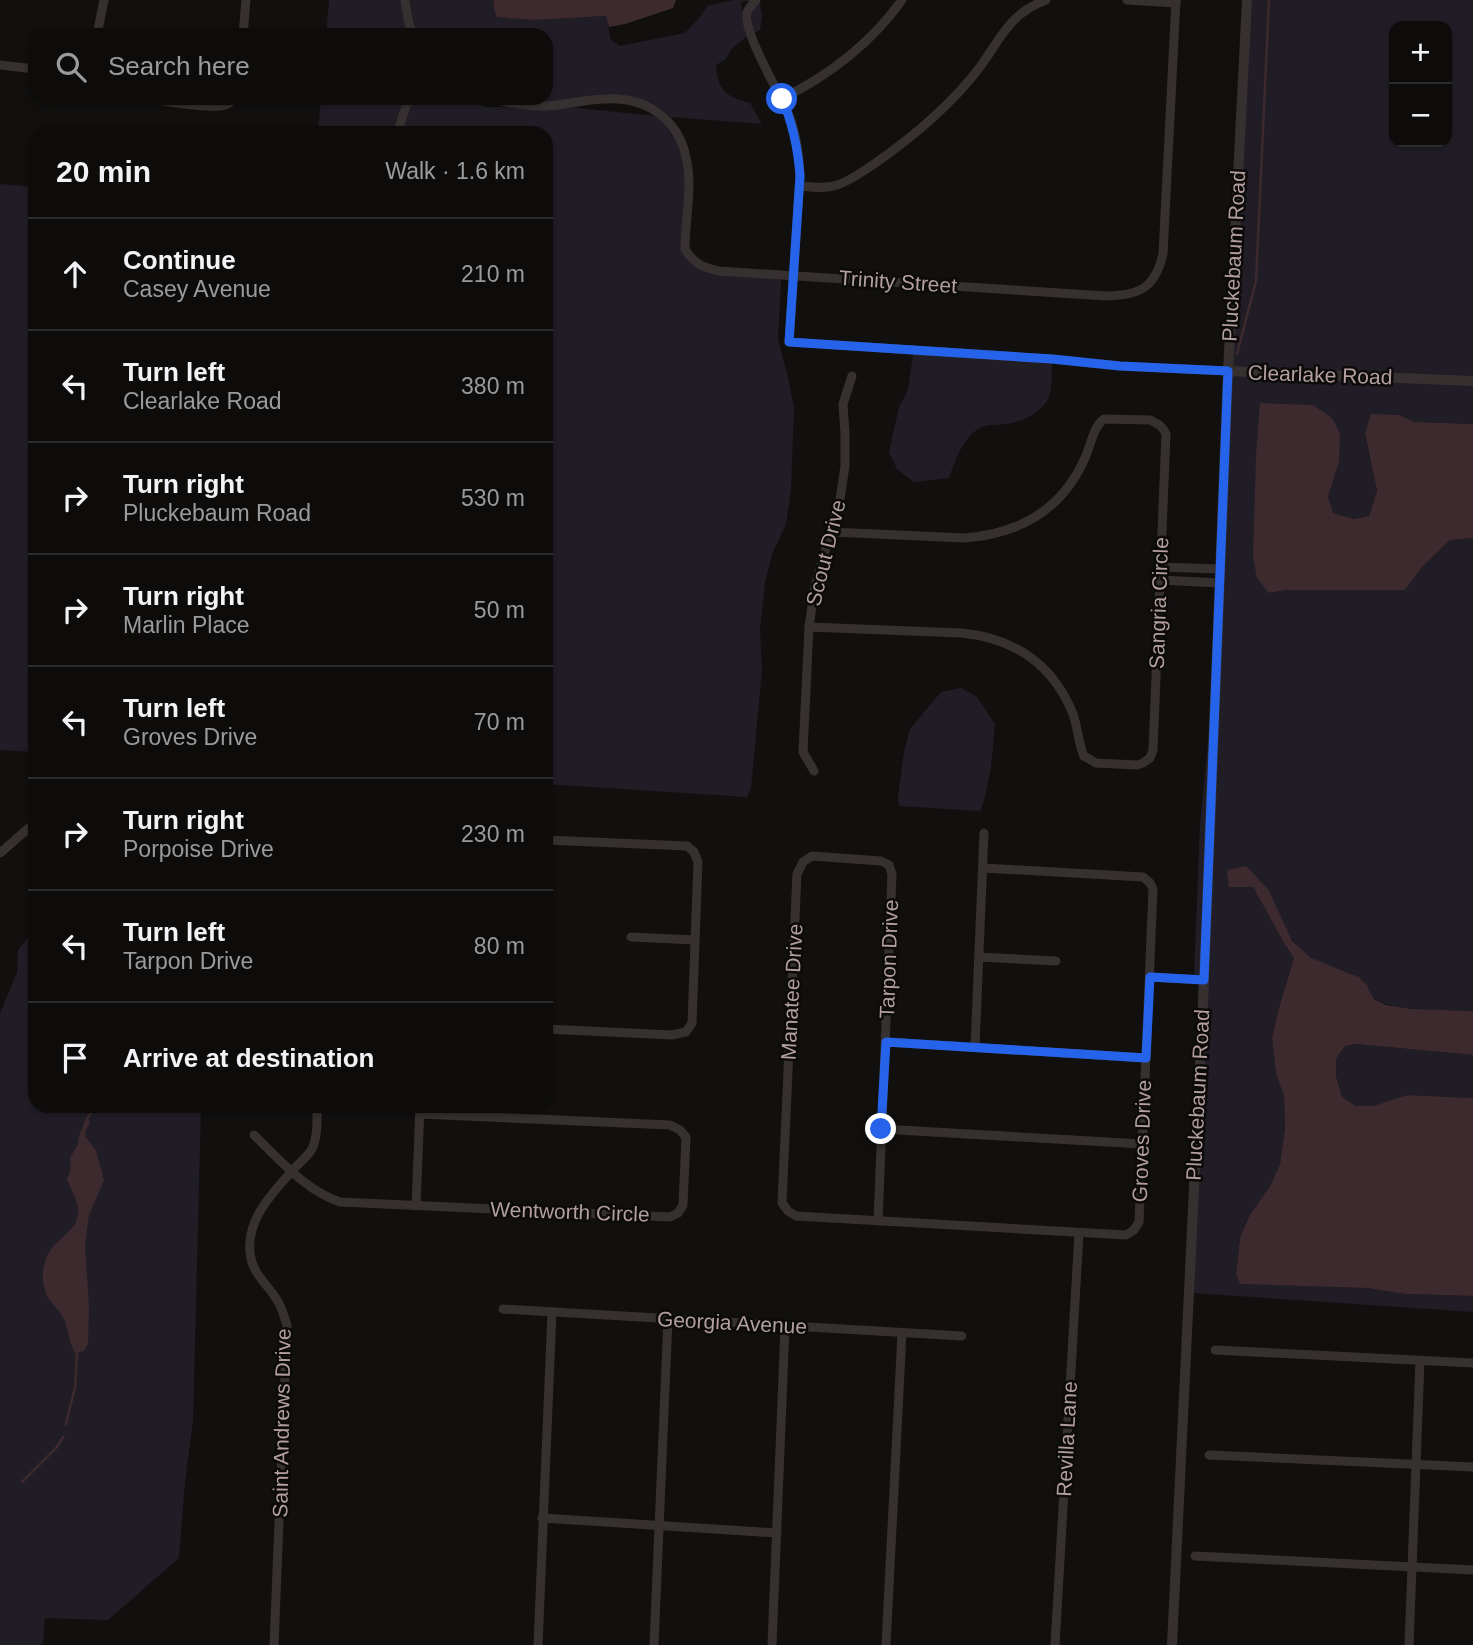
<!DOCTYPE html>
<html lang="en">
<head>
<meta charset="utf-8">
<style>
  :root { --surface:#0d0c0b; --page:#1b1a19; --text:#f1f3f6; --muted:#9a9b9d; --line:#2d2c2c }
  body { margin:0; font-family:Helvetica,sans-serif; background:var(--page); color:var(--text) }
  .controls { position:absolute; right:21px; top:21px; display:grid; overflow:hidden; border-radius:14px; box-shadow:0 2px 5px #0004 }
  .controls button { width:63px; height:63px; display:grid; place-items:center; padding:0; border:0; border-bottom:2px solid var(--line); background:var(--surface); color:var(--text); font:35px sans-serif }
  .stop { position:absolute; width:21px; height:21px; margin:-16px; border:5px solid #2563eb; border-radius:50%; background:#fff }
  .stop.end { background:#2563eb; border-color:#fff; box-shadow:0 2px 7px #0008 }
  .list { margin:0; padding:0; list-style:none }
  h2 { display:flex; justify-content:space-between; align-items:center; height:91px; margin:0; padding:0 28px; font-size:30px }
  h2 small { font-size:23px; font-weight:400; color:var(--muted) }
  .list li { display:grid; grid-template-columns:46px 1fr auto; gap:21px; align-items:center; box-sizing:border-box; height:112px; padding:0 28px; border-top:2px solid var(--line) }
  .list b { display:block; font-size:26px; white-space:nowrap }
  .list p { margin:0; font-size:23px; white-space:nowrap; color:var(--muted) }
  .list em { font-size:23px; font-style:normal; color:var(--muted) }
  .icon { flex:none; width:38px; height:38px; fill:none; stroke:currentColor; stroke-width:2; stroke-linecap:round; stroke-linejoin:round }
  .map { position:relative; flex:none; width:1473px; height:1645px; overflow:hidden }
  .search { position:absolute; background:var(--surface); box-shadow:0 2px 5px #0004; left:28px; top:28px; width:525px; height:77px; display:flex; align-items:center; gap:18px; box-sizing:border-box; padding:0 24px; border-radius:21px; color:var(--muted); font-size:26px }
  .panel { position:absolute; background:var(--surface); box-shadow:0 2px 5px #0004; left:28px; top:126px; width:525px; height:987px; border-radius:21px }
  .map>svg:first-child { display:block }
  .green { fill:#211d27; fill-rule:evenodd }
  .water { fill:#3c2a2e }
  .lines { fill:none; stroke-linecap:round; stroke-linejoin:round }
  .stream { stroke:#3c2a2e; stroke-width:2.5 }
  .minor { stroke:#363130; stroke-width:9 }
  .tertiary { stroke:#363130; stroke-width:10 }
  .route { stroke:#2563eb; stroke-width:9 }
  .labels { text-anchor:middle; stroke-width:5; stroke-linejoin:round; paint-order:stroke }
  .street-label { font-size:21px; fill:#b39f9f; stroke:#0c0b0a }
</style>
</head>
<body>
<div class="map">
<svg width="1473" height="1645" viewBox="0 0 1473 1645">
  <rect width="100%" height="100%" fill="#11100f"/>
  <g class="green">
    <path d="M329,0H401L405,24L409,35H326Z"/>
    <path d="M410,0H494L493,6L498,17L534,20L607,16L610,39L620,46L685,33L701,16L707,6L733,0H759L762,16L760,30L754,33L749,1L741,2L746,37L731,49L726,59L716,65C717,90 727,97 750,103L762,124L671,117C636,89 609,94 568,99C559,100 550,102 541,102C530,102 519,100 508,98H546V35H419L413,23Z"/>
    <path d="M1251,0H1473V378L1232,367ZM1394,26H1447V142H1394Z"/>
    <path d="M321,98H407L396,121L392,133H318Z"/>
    <path d="M418,98H457L487,107H568L656,116L669,127L677,141L682,158L685,181L681,248L687,260L696,267L708,273L781,279L778,339L788,378L794,408L791,489L786,524L772,554L765,583L760,629L762,670L751,788L747,797L546,784V133H402L411,106Z"/>
    <path d="M0,184L35,187V752L0,750Z"/>
    <path d="M913,354L1052,363C1051,374 1053,386 1049,396C1044,412 1022,422 1006,424C999,425 986,424 980,428C963,437 955,461 949,478L914,482L897,469L889,452L899,407L908,390Z"/>
    <path d="M1232,375L1473,385V424L1415,422L1399,415L1365,434L1377,491L1369,516L1354,519L1332,513L1328,497L1339,462L1269,593L1287,590H1405L1423,566L1450,540L1473,538V1011C1449,1010 1397,1012 1377,1000C1368,995 1367,981 1357,976C1343,969 1325,967 1311,958C1287,943 1261,891 1246,866L1227,870L1253,887L1284,943L1294,958L1280,1004L1272,1038L1276,1074L1284,1096L1285,1128L1280,1164L1270,1186L1250,1215L1240,1237L1236,1274L1249,1284L1367,1288L1405,1294L1473,1296V1312L1193,1293Z"/>
    <path d="M961,688L976,696L995,724L991,767L984,801L980,811L899,806L898,797L904,752L910,729L941,692Z"/>
    <path d="M1209,732L1200,976L1194,975L1200,825Z"/>
    <path d="M35,929V1106H201L193,1421L185,1481L179,1558L108,1620L45,1618L43,1643L39,1645H0V1013L17,973L18,950Z"/>
    <path d="M1356,1044L1473,1055V1098L1408,1095L1373,1106H1356L1342,1097L1336,1076V1059L1345,1046Z"/>
  </g>
  <g class="water">
    <path d="M494,0H676L673,8L625,24L609,27L606,16L534,20L497,17L493,6Z"/>
    <path d="M1260,403L1313,405L1332,418L1340,434L1339,462L1328,497L1333,513L1354,519L1369,516L1377,491L1365,433L1371,414L1399,415L1415,422L1473,424V538L1450,540L1423,566L1405,590H1287L1269,593L1257,578L1253,557L1256,456Z"/>
    <path d="M1246,866L1268,889L1292,941L1311,958L1359,977L1366,984L1374,999L1386,1005L1412,1009L1473,1011V1055L1356,1044L1345,1046L1336,1059V1076L1342,1097L1356,1106H1373L1408,1095L1473,1098V1296L1405,1294L1367,1288L1240,1284L1236,1274L1240,1237L1250,1215L1270,1186L1280,1164L1285,1128L1284,1096L1276,1074L1272,1038L1280,1004L1294,958L1284,943L1253,887H1229L1227,870Z"/>
    <path d="M87,1119L90,1122L85,1132L86,1137L96,1151L104,1180L89,1215L87,1231L85,1246L89,1305L88,1344L84,1351L77,1353H75C68,1341 69,1328 63,1317C58,1309 51,1303 47,1295C40,1280 42,1261 52,1248C60,1237 76,1230 78,1215C80,1202 71,1191 67,1179L71,1169L70,1158L78,1144L79,1136L85,1121Z"/>
  </g>
  <g class="lines">
    <g class="stream">
      <path d="M1237,354L1256,281L1269,0"/>
      <path d="M87,1119L96,1106"/>
      <path d="M66,1424L75,1387L77,1353"/>
      <path d="M22,1482L57,1447L63,1437"/>
    </g>
    <g class="minor">
      <path d="M405,0L409,24L414,35"/>
      <path d="M756,0C753,4 748,8 747,13C743,34 781,94 790,118C797,136 799,156 800,176L789,342L1052,359L1120,366L1228,371"/>
      <path d="M1127,0L1176,3"/>
      <path d="M97,35L104,0"/>
      <path d="M243,35L246,0"/>
      <path d="M0,65L35,69"/>
      <path d="M150,98C167,103 203,107 220,106C227,106 231,103 235,98"/>
      <path d="M488,98C505,102 524,106 542,106C563,106 585,99 606,99C645,97 678,118 686,157C693,187 685,218 685,249C693,263 703,268 719,271L1107,296C1140,295 1155,288 1163,254L1176,0"/>
      <path d="M781,99C828,76 871,43 902,0"/>
      <path d="M397,133L407,104L413,98"/>
      <path d="M800,186C812,187 825,189 837,185C850,181 862,172 874,164C913,137 951,105 980,67C1001,38 1010,13 1046,0"/>
      <path d="M1160,567L1220,569"/>
      <path d="M1160,580L1219,583"/>
      <path d="M809,627L961,633C1014,638 1053,664 1073,714C1078,728 1078,743 1084,756L1096,763L1137,765L1143,763L1150,758L1153,750L1166,434C1163,426 1158,424 1150,420L1104,419C1093,427 1091,445 1085,458C1062,510 1020,534 964,538L832,532"/>
      <path d="M814,771L803,752L809,627L815,586L840,499L845,466V433L843,404L852,376"/>
      <path d="M546,840L687,846L694,852L698,862L692,1023L686,1032L672,1035L546,1029"/>
      <path d="M0,853L30,827L35,825"/>
      <path d="M631,937L695,940"/>
      <path d="M979,957L1056,961"/>
      <path d="M1150,977L1204,980"/>
      <path d="M886,1042L1146,1058"/>
      <path d="M975,1047L984,833"/>
      <path d="M881,1129L1142,1144"/>
      <path d="M254,1135C280,1160 306,1191 340,1202L670,1217L678,1213L683,1205L686,1137L680,1130L670,1125L420,1114"/>
      <path d="M416,1206L420,1106"/>
      <path d="M878,1221L892,874L889,865L881,861L812,856L803,862L797,874L782,1203L788,1211L796,1216L1126,1235L1134,1230L1139,1222L1153,889L1150,883L1143,877L983,868"/>
      <path d="M503,1309L962,1336"/>
      <path d="M1215,1350L1473,1363"/>
      <path d="M1209,1455L1473,1467"/>
      <path d="M542,1518L777,1533"/>
      <path d="M1195,1556L1473,1570"/>
      <path d="M274,1645L287,1325C284,1317 282,1307 277,1300C269,1286 255,1276 251,1259C243,1223 271,1194 294,1169C299,1163 308,1156 312,1149C318,1136 317,1120 317,1106"/>
      <path d="M538,1645L552,1312"/>
      <path d="M654,1645L668,1319"/>
      <path d="M772,1645L785,1327"/>
      <path d="M886,1645L902,1333"/>
      <path d="M1055,1645L1079,1233"/>
      <path d="M1409,1645L1420,1361"/>
    </g>
    <g class="tertiary">
      <path d="M1228,371L1473,381"/>
      <path d="M1172,1645L1204,980L1228,371L1247,0"/>
    </g>
  </g>
  <g class="lines">
    <path class="route" d="M782,99C793,124 798,148 800,176L789,342L1052,359L1120,366L1228,371L1204,980L1150,977L1146,1058L886,1042L881,1129"/>
  </g>
  <g class="labels">
    <g class="street-label">
      <text transform="translate(1234 256) rotate(-87)" y="7">Pluckebaum Road</text>
      <text transform="translate(898 282) rotate(4)" y="7">Trinity Street</text>
      <text transform="translate(1320 375) rotate(2)" y="7">Clearlake Road</text>
      <text transform="translate(826 553) rotate(-76)" y="7">Scout Drive</text>
      <text transform="translate(1159 603) rotate(-88)" y="7">Sangria Circle</text>
      <text transform="translate(889 959) rotate(-88)" y="7">Tarpon Drive</text>
      <text transform="translate(792 992) rotate(-87)" y="7">Manatee Drive</text>
      <text transform="translate(1198 1095) rotate(-87)" y="7">Pluckebaum Road</text>
      <text transform="translate(1142 1141) rotate(-88)" y="7">Groves Drive</text>
      <text transform="translate(570 1212) rotate(2)" y="7">Wentworth Circle</text>
      <text transform="translate(732 1323) rotate(3)" y="7">Georgia Avenue</text>
      <text transform="translate(282 1423) rotate(-89)" y="7">Saint Andrews Drive</text>
      <text transform="translate(1067 1439) rotate(-87)" y="7">Revilla Lane</text>
    </g>
  </g>
</svg>
<div class="controls">
<button>+</button>
<button>−</button>
</div>
<div class="stop" style="left:782px;top:99px"></div>
<div class="stop end" style="left:881px;top:1129px"></div>
<div class="search"><svg class="icon" aria-label="search" viewBox="0 0 24 24"><circle cx="10" cy="10" r="6"/><path d="M15 15l6 6"/></svg>Search here</div>
<section class="panel">
<h2>20 min<small>Walk · 1.6 km</small></h2>
<ul class="list">
<li><svg class="icon" aria-label="ahead" viewBox="0 0 24 24"><path d="M12 20V5M6 11l6-6 6 6"/></svg><div><b>Continue</b><p>Casey Avenue</p></div><em>210 m</em></li>
<li><svg class="icon" aria-label="left" viewBox="0 0 24 24"><path d="M17 20v-9H6M10 6l-5 5 5 5"/></svg><div><b>Turn left</b><p>Clearlake Road</p></div><em>380 m</em></li>
<li><svg class="icon" aria-label="right" viewBox="0 0 24 24"><path d="M7 20v-9h11M14 6l5 5-5 5"/></svg><div><b>Turn right</b><p>Pluckebaum Road</p></div><em>530 m</em></li>
<li><svg class="icon" aria-label="right" viewBox="0 0 24 24"><path d="M7 20v-9h11M14 6l5 5-5 5"/></svg><div><b>Turn right</b><p>Marlin Place</p></div><em>50 m</em></li>
<li><svg class="icon" aria-label="left" viewBox="0 0 24 24"><path d="M17 20v-9H6M10 6l-5 5 5 5"/></svg><div><b>Turn left</b><p>Groves Drive</p></div><em>70 m</em></li>
<li><svg class="icon" aria-label="right" viewBox="0 0 24 24"><path d="M7 20v-9h11M14 6l5 5-5 5"/></svg><div><b>Turn right</b><p>Porpoise Drive</p></div><em>230 m</em></li>
<li><svg class="icon" aria-label="left" viewBox="0 0 24 24"><path d="M17 20v-9H6M10 6l-5 5 5 5"/></svg><div><b>Turn left</b><p>Tarpon Drive</p></div><em>80 m</em></li>
<li><svg class="icon" aria-label="arrive" viewBox="0 0 24 24"><path d="M6 21V4h12l-3 4 3 4H6"/></svg><div><b>Arrive at destination</b></div></li>
</ul>
</section>
</div>
</body>
</html>
